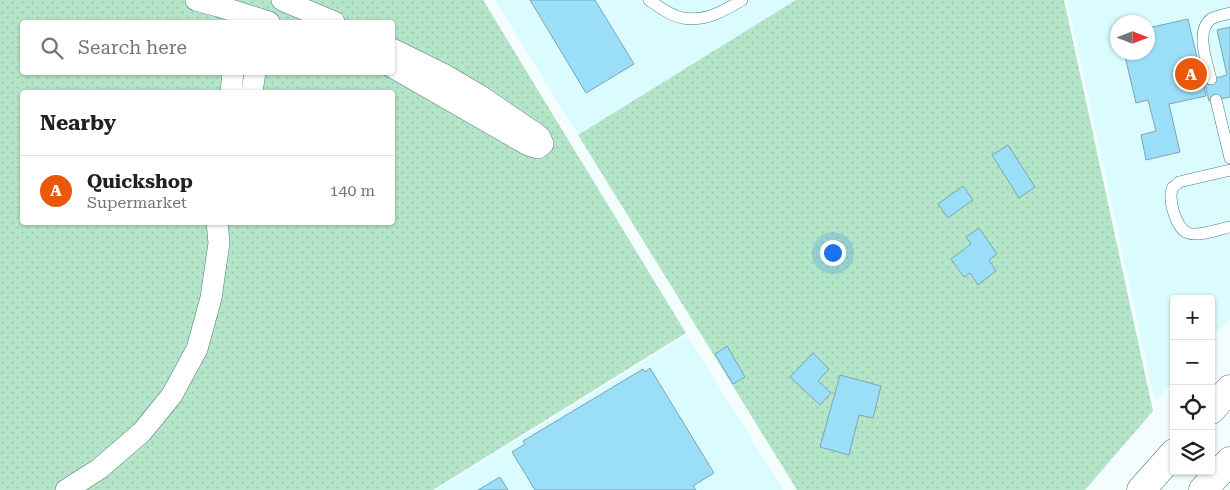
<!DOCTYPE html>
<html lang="en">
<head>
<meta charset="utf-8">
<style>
  :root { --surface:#fff; --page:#f6f6f6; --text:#202124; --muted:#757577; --line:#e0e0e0; --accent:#ea580c }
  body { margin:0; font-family:"Roboto Serif",serif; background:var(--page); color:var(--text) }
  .controls { position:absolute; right:15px; bottom:15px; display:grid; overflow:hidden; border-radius:5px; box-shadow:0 1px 4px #0004 }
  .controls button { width:45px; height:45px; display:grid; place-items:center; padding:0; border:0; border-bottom:1px solid var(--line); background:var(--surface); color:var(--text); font:25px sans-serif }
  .compass { position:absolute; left:1110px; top:15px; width:45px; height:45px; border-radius:50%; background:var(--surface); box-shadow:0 1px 4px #0004; rotate:90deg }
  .you { position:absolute; left:832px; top:252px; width:18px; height:18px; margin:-12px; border:4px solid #fff; border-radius:50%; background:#1a73e8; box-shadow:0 0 0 8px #1a73e833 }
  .badge { display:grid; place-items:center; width:32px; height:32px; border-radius:50%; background:var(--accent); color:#fff; font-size:16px; font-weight:700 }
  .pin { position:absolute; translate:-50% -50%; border:2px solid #fff; box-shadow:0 1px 5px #0006 }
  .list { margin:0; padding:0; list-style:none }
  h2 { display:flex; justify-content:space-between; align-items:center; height:65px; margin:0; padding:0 20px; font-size:21px }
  h2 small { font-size:16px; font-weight:400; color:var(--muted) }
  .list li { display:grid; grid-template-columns:32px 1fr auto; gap:15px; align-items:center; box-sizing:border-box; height:70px; padding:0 20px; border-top:1px solid var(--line) }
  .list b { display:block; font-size:19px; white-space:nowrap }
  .list p { margin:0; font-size:16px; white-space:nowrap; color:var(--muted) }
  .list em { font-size:16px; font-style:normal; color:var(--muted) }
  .icon { flex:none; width:28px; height:28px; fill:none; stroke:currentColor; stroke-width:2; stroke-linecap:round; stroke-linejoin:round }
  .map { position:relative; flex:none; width:1230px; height:490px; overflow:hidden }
  .search { position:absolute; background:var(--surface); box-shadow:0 1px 4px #0004; left:20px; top:20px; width:375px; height:55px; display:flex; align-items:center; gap:12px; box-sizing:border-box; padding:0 18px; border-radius:5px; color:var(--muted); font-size:19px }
  .panel { position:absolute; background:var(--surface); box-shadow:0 1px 4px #0004; left:20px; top:90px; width:375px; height:135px; border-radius:5px }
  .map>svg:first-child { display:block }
  .built { fill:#dafcfe; fill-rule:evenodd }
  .grass { fill:url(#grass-dots); fill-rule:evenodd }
  .building { fill:#9bdef7; stroke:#7ea5b4 }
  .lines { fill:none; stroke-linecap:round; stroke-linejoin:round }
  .lane-casing { stroke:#507b7e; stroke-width:12 }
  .street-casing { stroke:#507b7e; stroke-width:22 }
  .secondary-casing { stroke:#507b7e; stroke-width:29 }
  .lane { stroke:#fff; stroke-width:11 }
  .street { stroke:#fff; stroke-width:21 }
  .secondary { stroke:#fff; stroke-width:28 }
</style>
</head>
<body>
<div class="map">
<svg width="1230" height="490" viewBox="0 0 1230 490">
  <defs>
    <pattern id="grass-dots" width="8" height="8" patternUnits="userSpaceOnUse" patternTransform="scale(1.25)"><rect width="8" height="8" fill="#b4e5c8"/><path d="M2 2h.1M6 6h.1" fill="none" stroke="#9bc5ad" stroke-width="1.8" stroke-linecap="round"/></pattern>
  </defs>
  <rect width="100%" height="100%" fill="#f4fdfe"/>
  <g class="built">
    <path d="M495,0H796L578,135Z"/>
    <path d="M1067,0H1230V318L1211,339V299H1174V381L1155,402ZM1118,22H1148V52H1118Z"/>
    <path d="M687,335L783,490H436Z"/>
  </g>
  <g class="grass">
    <path d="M0,0H483L686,333L433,490H0ZM22,22H392V72H22ZM22,92H392V222H22Z"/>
    <path d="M796,0H1064L1153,411L1085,490H797L578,135Z"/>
  </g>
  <g class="building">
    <path d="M530,0H595L634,64L586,93Z"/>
    <path d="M1188,19L1206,96L1169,104L1180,152L1146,160L1141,135L1156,131L1148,100L1136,103L1124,52H1148V28Z"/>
    <path d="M1230,27V97L1209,101L1204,81L1227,75L1217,30Z"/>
    <path d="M1008,145L1035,187L1019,198L992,155Z"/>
    <path d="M963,186L973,200L948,218L938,204Z"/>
    <path d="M979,228L997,254L989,260L996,271L978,285L970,273L964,277L951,259L971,244L966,237Z"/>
    <path d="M727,346L745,377L733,384L715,354Z"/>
    <path d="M813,353L829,369L818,381L831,393L820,405L790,377Z"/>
    <path d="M650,368L714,473L693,486L696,490H535L512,452L525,444L523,441L643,369L645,372Z"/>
    <path d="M840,375L881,386L873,418L859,415L849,455L820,447Z"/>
    <path d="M500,477L508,490H478Z"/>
  </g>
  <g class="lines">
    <defs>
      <g id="lane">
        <path d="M649,0C659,7 671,16 683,18C705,22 724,11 742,0"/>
        <path d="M1211,79C1207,64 1195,30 1211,19C1216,16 1224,15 1230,13"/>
        <path d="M1216,100L1230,158"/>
        <path d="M1230,170L1179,182C1178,183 1174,187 1173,187C1167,198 1176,229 1188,233C1198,237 1219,229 1230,227"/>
      </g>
      <g id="street">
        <path d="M196,0L218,6L269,22"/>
        <path d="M282,0L334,22"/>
        <path d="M392,49L445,75L479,95L535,133L540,137L543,144L538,148L528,145L392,67"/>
        <path d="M231,92L233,72"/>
        <path d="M252,92L255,72"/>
        <path d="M66,490L99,469L142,432L172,395L197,349L211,298L219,243L217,222"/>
      </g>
      <g id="secondary">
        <path d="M1211,410L1230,389"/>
        <path d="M1141,490L1174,453"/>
        <path d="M1203,490L1230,461"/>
      </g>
    </defs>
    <use href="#lane" class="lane-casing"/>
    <use href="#street" class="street-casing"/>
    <use href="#secondary" class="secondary-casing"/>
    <use href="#lane" class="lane"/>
    <use href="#street" class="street"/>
    <use href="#secondary" class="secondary"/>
  </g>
</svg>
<div class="controls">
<button>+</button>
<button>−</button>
<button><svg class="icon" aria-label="locate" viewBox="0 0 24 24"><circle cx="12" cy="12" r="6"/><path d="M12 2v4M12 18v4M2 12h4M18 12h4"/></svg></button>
<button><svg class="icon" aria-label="layers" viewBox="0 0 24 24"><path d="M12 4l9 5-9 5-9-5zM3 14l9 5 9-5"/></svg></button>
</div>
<svg class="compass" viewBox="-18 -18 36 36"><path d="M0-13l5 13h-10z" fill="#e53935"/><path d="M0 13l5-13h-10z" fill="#757577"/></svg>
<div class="you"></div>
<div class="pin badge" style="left:1191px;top:74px">A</div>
<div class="search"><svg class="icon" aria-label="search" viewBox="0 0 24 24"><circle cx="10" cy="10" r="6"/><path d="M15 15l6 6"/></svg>Search here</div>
<section class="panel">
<h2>Nearby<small></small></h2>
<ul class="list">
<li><span class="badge">A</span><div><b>Quickshop</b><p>Supermarket</p></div><em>140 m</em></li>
</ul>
</section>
</div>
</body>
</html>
